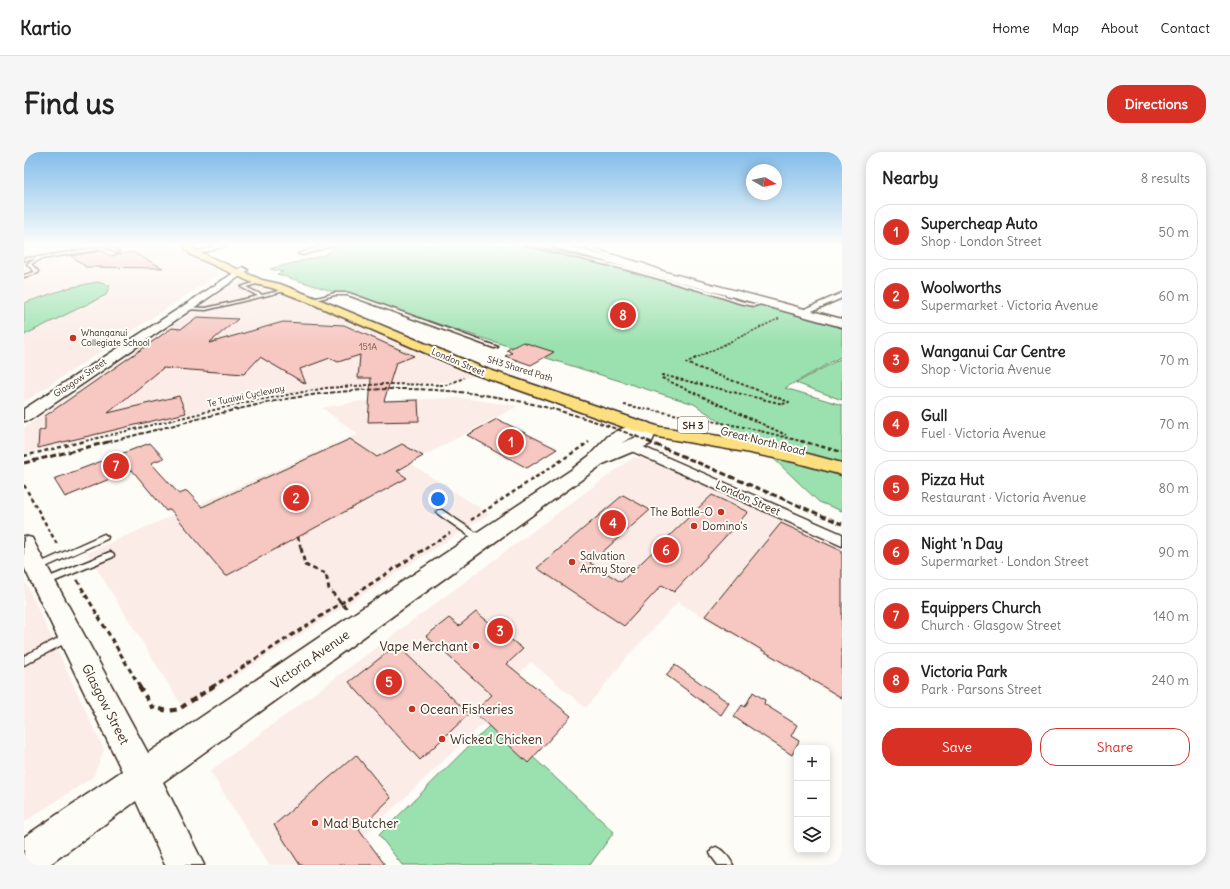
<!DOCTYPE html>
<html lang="en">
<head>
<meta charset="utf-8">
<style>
  :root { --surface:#fff; --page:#f6f6f6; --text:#222; --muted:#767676; --line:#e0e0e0; --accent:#d93025 }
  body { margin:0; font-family:Delius,sans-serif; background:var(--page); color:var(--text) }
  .controls { position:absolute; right:12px; bottom:12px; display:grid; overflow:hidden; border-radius:8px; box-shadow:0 2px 10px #0003 }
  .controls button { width:36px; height:36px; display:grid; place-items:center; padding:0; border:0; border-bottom:1px solid var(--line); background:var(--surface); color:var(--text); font:20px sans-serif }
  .compass { position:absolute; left:722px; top:12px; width:36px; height:36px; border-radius:50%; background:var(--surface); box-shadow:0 2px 10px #0003; rotate:99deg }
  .you { position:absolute; left:414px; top:347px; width:14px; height:14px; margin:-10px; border:3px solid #fff; border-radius:50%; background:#1a73e8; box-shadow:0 0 0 6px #1a73e833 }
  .badge { display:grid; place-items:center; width:26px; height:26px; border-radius:50%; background:var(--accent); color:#fff; font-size:13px; font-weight:700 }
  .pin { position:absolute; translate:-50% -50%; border:2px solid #fff; box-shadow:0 1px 4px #0006 }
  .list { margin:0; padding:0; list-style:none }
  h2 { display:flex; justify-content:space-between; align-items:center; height:52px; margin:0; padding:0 16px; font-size:17px }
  h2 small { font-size:13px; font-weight:400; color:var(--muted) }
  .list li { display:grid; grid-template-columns:26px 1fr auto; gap:12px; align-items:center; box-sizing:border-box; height:56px; margin:0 8px 8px; padding:0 8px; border:1px solid var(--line); border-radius:16px }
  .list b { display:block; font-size:15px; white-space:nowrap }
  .list p { margin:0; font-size:13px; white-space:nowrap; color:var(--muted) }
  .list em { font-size:13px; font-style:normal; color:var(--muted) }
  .actions { display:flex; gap:8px; padding:12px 16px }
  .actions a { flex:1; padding:9px 0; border:1px solid var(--accent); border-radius:16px; text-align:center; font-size:14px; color:var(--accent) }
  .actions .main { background:var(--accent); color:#fff }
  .icon { flex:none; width:22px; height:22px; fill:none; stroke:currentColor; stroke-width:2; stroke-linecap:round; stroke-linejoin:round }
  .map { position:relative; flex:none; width:818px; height:713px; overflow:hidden; border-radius:16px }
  header { display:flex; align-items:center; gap:24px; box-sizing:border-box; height:56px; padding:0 20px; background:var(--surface); border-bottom:1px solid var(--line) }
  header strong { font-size:19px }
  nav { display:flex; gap:22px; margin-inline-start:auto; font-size:14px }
  .intro { display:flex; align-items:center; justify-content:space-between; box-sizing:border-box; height:96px; padding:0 24px }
  h1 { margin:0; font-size:28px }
  .button { padding:10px 18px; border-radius:16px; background:var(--accent); color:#fff; font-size:14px; font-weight:700 }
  main { display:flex; gap:24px; padding:0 24px }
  aside { flex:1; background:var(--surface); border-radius:16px; box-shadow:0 2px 10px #0003 }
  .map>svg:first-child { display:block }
  .built { fill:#fbece7 }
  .green { fill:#9be1af; stroke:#6b8666 }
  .building { fill:#f7c7c2; stroke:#3b2a1e }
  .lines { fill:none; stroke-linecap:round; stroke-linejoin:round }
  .lane-casing { stroke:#3b2a1e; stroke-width:3 }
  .street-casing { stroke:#3b2a1e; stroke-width:3 }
  .secondary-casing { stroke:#3b2a1e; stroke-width:3 }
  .highway-casing { stroke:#3b2a1e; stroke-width:3 }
  .path-far4 { stroke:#3b2a1e; stroke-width:1.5; stroke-dasharray:2.5 1.5; stroke-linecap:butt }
  .path-far3 { stroke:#3b2a1e; stroke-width:2; stroke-dasharray:3 2; stroke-linecap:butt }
  .path-far2 { stroke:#3b2a1e; stroke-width:2.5; stroke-dasharray:4 3; stroke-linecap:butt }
  .path-far1 { stroke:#3b2a1e; stroke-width:3; stroke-dasharray:5 3.5; stroke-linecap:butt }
  .path { stroke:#3b2a1e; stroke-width:4; stroke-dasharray:6 5; stroke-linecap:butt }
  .lane { fill:#fdfcf7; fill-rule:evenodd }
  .street { fill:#fdfcf7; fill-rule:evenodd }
  .secondary { fill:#fdfcf7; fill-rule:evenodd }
  .highway { fill:#fce080; fill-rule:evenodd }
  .rail-far1 { stroke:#3b2a1e; stroke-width:2; stroke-dasharray:4.5 2; stroke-linecap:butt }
  .rail { stroke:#3b2a1e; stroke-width:3; stroke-dasharray:6 3; stroke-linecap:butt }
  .poi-dot { fill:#c8321e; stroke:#fdfcf7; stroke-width:1.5 }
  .labels { text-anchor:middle; stroke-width:4; stroke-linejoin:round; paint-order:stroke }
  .far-poi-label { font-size:9px; fill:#3b2a1e; stroke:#fdfcf7; text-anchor:start }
  .number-label { font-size:9px; fill:#6a5147 }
  .far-street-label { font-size:9px; fill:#3b2a1e; stroke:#fdfcf7 }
  .shield { fill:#fdfcf7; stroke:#75695f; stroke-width:1 }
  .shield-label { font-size:10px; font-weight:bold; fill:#3b2a1e }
  .street-label { font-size:11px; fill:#3b2a1e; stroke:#fdfcf7 }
  .poi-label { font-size:11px; fill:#3b2a1e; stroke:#fdfcf7; text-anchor:start }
  .near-poi-label { font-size:13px; fill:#3b2a1e; stroke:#fdfcf7; text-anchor:start }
  .near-street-label { font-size:13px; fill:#3b2a1e; stroke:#fdfcf7 }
</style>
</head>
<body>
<header>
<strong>Kartio</strong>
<nav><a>Home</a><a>Map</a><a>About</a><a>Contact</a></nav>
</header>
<div class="intro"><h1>Find us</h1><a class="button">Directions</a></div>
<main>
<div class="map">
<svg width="818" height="713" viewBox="0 0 818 713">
  <rect width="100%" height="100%" fill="#fdfcf7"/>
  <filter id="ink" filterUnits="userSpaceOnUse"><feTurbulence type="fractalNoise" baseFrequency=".025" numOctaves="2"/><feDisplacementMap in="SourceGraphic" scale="8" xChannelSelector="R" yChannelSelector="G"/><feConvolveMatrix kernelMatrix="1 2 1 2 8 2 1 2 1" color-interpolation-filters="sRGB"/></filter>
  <g filter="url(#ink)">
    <g class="built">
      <path d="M0,93H146L193,114L195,122L0,250Z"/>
      <path d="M218,128H229L449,224L434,229L286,238L194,255L0,301V276L209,132Z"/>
      <path d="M437,246L494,254L386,311L465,362L160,557L63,401L334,282L298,256L337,249Z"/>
      <path d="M610,305L617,306L818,394V548L654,450L604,504L562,556L507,510L464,549L466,565L309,713H245L186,619L574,331Z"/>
      <path d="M0,427L80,598L69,625L0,670Z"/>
    </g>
    <g class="green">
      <path d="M314,93H498L555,101L818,175V204L761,236L818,253V359L795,350L748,305L670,252L253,122L259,120L246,117L301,103Z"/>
      <path d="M73,130L86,133L82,143L0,183V151L44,136Z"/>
      <path d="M818,206V248L772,231Z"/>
      <path d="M470,569L590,680L566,713H378L355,683Z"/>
    </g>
    <g class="building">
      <path d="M78,99L87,104L108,100L139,116L61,115V114L47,104Z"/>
      <path d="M173,165L214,167L185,191L259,170L320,173L390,204L372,211L360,249L394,248L395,269L344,270L347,226H334L336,203L314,210L306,206L276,217L282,232L236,205L220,222L139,216L84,261L155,244L162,261L14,296L15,279L21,277V264L148,176L157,177Z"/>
      <path d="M499,190L530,200L507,213L481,204L488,201L483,198Z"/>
      <path d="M473,267L533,297L503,316L443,283Z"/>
      <path d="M326,287L353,305L378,292L399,304L373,319L383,326L202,424L146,357L142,359L108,318L41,345L30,327L126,291L140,306L127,311L155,342L163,339L178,355Z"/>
      <path d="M599,343L626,358L566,411L597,430L688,343L724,360L650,440L638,433L600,474L513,416Z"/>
      <path d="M757,371L818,399V546L681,464Z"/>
      <path d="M452,460L499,497L483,512L547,564L504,611L450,560L468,543L402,484L425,466L435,474Z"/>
      <path d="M373,493L445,562L396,608L325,530Z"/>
      <path d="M651,513L705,551L697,563L642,523Z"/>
      <path d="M729,540L741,548L740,552L773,573L767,584L775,589L768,603L710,565L718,553L721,555Z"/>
      <path d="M332,603L367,646L335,677L361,713H276L250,673Z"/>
    </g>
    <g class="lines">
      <defs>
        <g id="lane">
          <path d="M500,93L602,115L687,139L716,149L730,152L742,149L744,150L730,154L715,151L685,141L600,117Z"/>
          <path d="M84,94L95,100L93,101L84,96L17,107L7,112L14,119V121L0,125V123L11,120L3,112L12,107L0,108V106L15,105Z"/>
          <path d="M235,129L236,131L222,135L238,143L263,137L265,138L182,158L161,157L159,156L161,155L182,156L234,144L217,135Z"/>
          <path d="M311,141H325L474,195L470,196L324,143H311L288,149L286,148Z"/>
          <path d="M414,358H418L460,386L461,388L460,390H454L414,362L412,360Z"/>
          <path d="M80,382L84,385L83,387L17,417H11L10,415L11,413Z"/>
          <path d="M86,400L89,401L90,403L89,405L24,432L21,433L18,432L17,430L18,428Z"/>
          <path d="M44,481L47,482L49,485L47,488L0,513V504Z"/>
          <path d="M692,695C699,698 706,706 709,713H694L688,705L686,701L688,697Z"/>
        </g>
        <g id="street">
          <path d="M196,93H205L177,101L174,99Z"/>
          <path d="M302,93H310L279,103L274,102Z"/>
          <path d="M571,93H579L570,97L620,112L645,122L640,123L561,97Z"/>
          <path d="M818,141V146L781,162H778L774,160Z"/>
          <path d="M608,290L818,382V394L603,297L602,294L603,291Z"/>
        </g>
        <g id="secondary">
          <path d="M528,93H540L818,167V175L529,95Z"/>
          <path d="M219,115L224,118L222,120L6,268L0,269V257Z"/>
          <path d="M619,270L625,271L631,283L627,292L579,312L139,630L180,713H141L112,649L25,713H0V685L98,619L0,415V384L8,386L11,392L124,601L328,463L547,318L565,304L584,284L597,277ZM613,283V285L597,291Z"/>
        </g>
        <path id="highway" d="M161,93H167L173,99L238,128L256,132L292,146L460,216L614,268L636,275L721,288L773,299L818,311V323L770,310L721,300L634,285L602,276L450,222L284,150L248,136L231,132L167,103L160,95Z"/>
      </defs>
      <use href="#lane" class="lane-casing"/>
      <use href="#street" class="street-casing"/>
      <use href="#secondary" class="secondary-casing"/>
      <use href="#highway" class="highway-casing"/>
      <path class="path-far4" d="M670,207L756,166"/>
      <g class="path-far3">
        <path d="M672,206L662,211L765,250L759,252L638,223V226L762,283"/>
        <path d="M600,253L725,276L780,290"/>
        <path d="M57,290L223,250L302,236L360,232L422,233L440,226"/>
      </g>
      <g class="path-far2">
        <path d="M777,289L818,300"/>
        <path d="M0,304L61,289"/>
        <path d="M0,333L34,394"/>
        <path d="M447,368L565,290"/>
        <path d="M274,385L277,397"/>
        <path d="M401,397L426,381"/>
      </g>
      <g class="path-far1">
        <path d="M277,396L281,413L302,422L305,437L323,457"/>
        <path d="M53,428L116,535"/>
        <path d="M188,535L402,396"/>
      </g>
      <path class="path" d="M115,534L128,555L144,559L155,557L190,534"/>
      <use href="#lane" class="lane"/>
      <use href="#street" class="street"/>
      <use href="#secondary" class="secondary"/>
      <use href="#highway" class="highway"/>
      <path class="rail-far1" d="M84,290C145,275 206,257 268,246C396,225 507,241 626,290"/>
      <g class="rail">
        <path d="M623,289L818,372"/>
        <path d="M0,311L88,289"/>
      </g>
    </g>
  </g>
  <linearGradient id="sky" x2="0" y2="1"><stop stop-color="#83bdea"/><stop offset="0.48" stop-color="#fefefb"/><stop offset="1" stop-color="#fefefb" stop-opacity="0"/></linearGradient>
  <rect width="818" height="193" fill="url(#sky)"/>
  <g class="poi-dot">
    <circle cx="49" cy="186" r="4"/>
    <circle cx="697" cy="360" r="4"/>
    <circle cx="670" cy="374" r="4"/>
    <circle cx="548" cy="410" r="4"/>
    <circle cx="452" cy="494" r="4"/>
    <circle cx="388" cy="557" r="4"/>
    <circle cx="418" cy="587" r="4"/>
    <circle cx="291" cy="671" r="4"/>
  </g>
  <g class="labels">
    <g class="far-poi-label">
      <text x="57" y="184">Whanganui<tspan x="57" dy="10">Collegiate School</tspan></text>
    </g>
    <g class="number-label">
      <text x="344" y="198">151A</text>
    </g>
    <g class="far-street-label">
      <text transform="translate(434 210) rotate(23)" y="3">London Street</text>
      <text transform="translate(496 217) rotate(17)" y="3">SH3 Shared Path</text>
      <text transform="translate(56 226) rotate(-34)" y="3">Glasgow Street</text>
      <text transform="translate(222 244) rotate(-12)" y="3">Te Tuaiwi Cycleway</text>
    </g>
    <rect class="shield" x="654" y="265" width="30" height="16" rx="3"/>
    <g class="shield-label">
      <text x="669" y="277">SH 3</text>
    </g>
    <g class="street-label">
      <text transform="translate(739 289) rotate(14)" y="4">Great North Road</text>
      <text transform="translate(724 346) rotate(24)" y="4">London Street</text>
    </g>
    <g class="poi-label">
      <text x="689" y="364" text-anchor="end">The Bottle-O</text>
      <text x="678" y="378">Domino's</text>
      <text x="556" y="408">Salvation<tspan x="556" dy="13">Army Store</tspan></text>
    </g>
    <g class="near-poi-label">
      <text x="444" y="499" text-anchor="end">Vape Merchant</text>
      <text x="396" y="562">Ocean Fisheries</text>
      <text x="426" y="592">Wicked Chicken</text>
      <text x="299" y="676">Mad Butcher</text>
    </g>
    <g class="near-street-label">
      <text transform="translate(286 507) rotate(-35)" y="5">Victoria Avenue</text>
      <text transform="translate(82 552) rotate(63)" y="5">Glasgow Street</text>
    </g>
  </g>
</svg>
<div class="controls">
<button>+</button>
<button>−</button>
<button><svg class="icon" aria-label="layers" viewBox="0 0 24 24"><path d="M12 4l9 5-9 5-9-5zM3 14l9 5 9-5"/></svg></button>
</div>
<svg class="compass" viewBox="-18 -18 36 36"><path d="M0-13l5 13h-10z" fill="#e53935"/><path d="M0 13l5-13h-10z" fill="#767676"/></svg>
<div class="you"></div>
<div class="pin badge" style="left:487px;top:290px">1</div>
<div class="pin badge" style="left:272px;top:346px">2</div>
<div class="pin badge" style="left:476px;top:479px">3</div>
<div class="pin badge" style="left:589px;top:371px">4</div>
<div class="pin badge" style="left:365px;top:530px">5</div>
<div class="pin badge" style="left:642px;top:398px">6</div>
<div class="pin badge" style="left:92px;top:314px">7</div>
<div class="pin badge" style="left:599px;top:163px">8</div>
</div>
<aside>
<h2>Nearby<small>8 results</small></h2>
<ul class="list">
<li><span class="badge">1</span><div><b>Supercheap Auto</b><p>Shop · London Street</p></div><em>50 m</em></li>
<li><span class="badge">2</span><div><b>Woolworths</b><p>Supermarket · Victoria Avenue</p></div><em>60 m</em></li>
<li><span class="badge">3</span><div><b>Wanganui Car Centre</b><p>Shop · Victoria Avenue</p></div><em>70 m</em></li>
<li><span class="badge">4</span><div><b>Gull</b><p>Fuel · Victoria Avenue</p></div><em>70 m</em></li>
<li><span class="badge">5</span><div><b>Pizza Hut</b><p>Restaurant · Victoria Avenue</p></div><em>80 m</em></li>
<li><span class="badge">6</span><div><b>Night 'n Day</b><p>Supermarket · London Street</p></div><em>90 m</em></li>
<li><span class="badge">7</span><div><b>Equippers Church</b><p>Church · Glasgow Street</p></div><em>140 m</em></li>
<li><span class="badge">8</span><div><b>Victoria Park</b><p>Park · Parsons Street</p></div><em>240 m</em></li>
</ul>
<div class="actions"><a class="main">Save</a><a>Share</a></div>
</aside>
</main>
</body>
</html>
